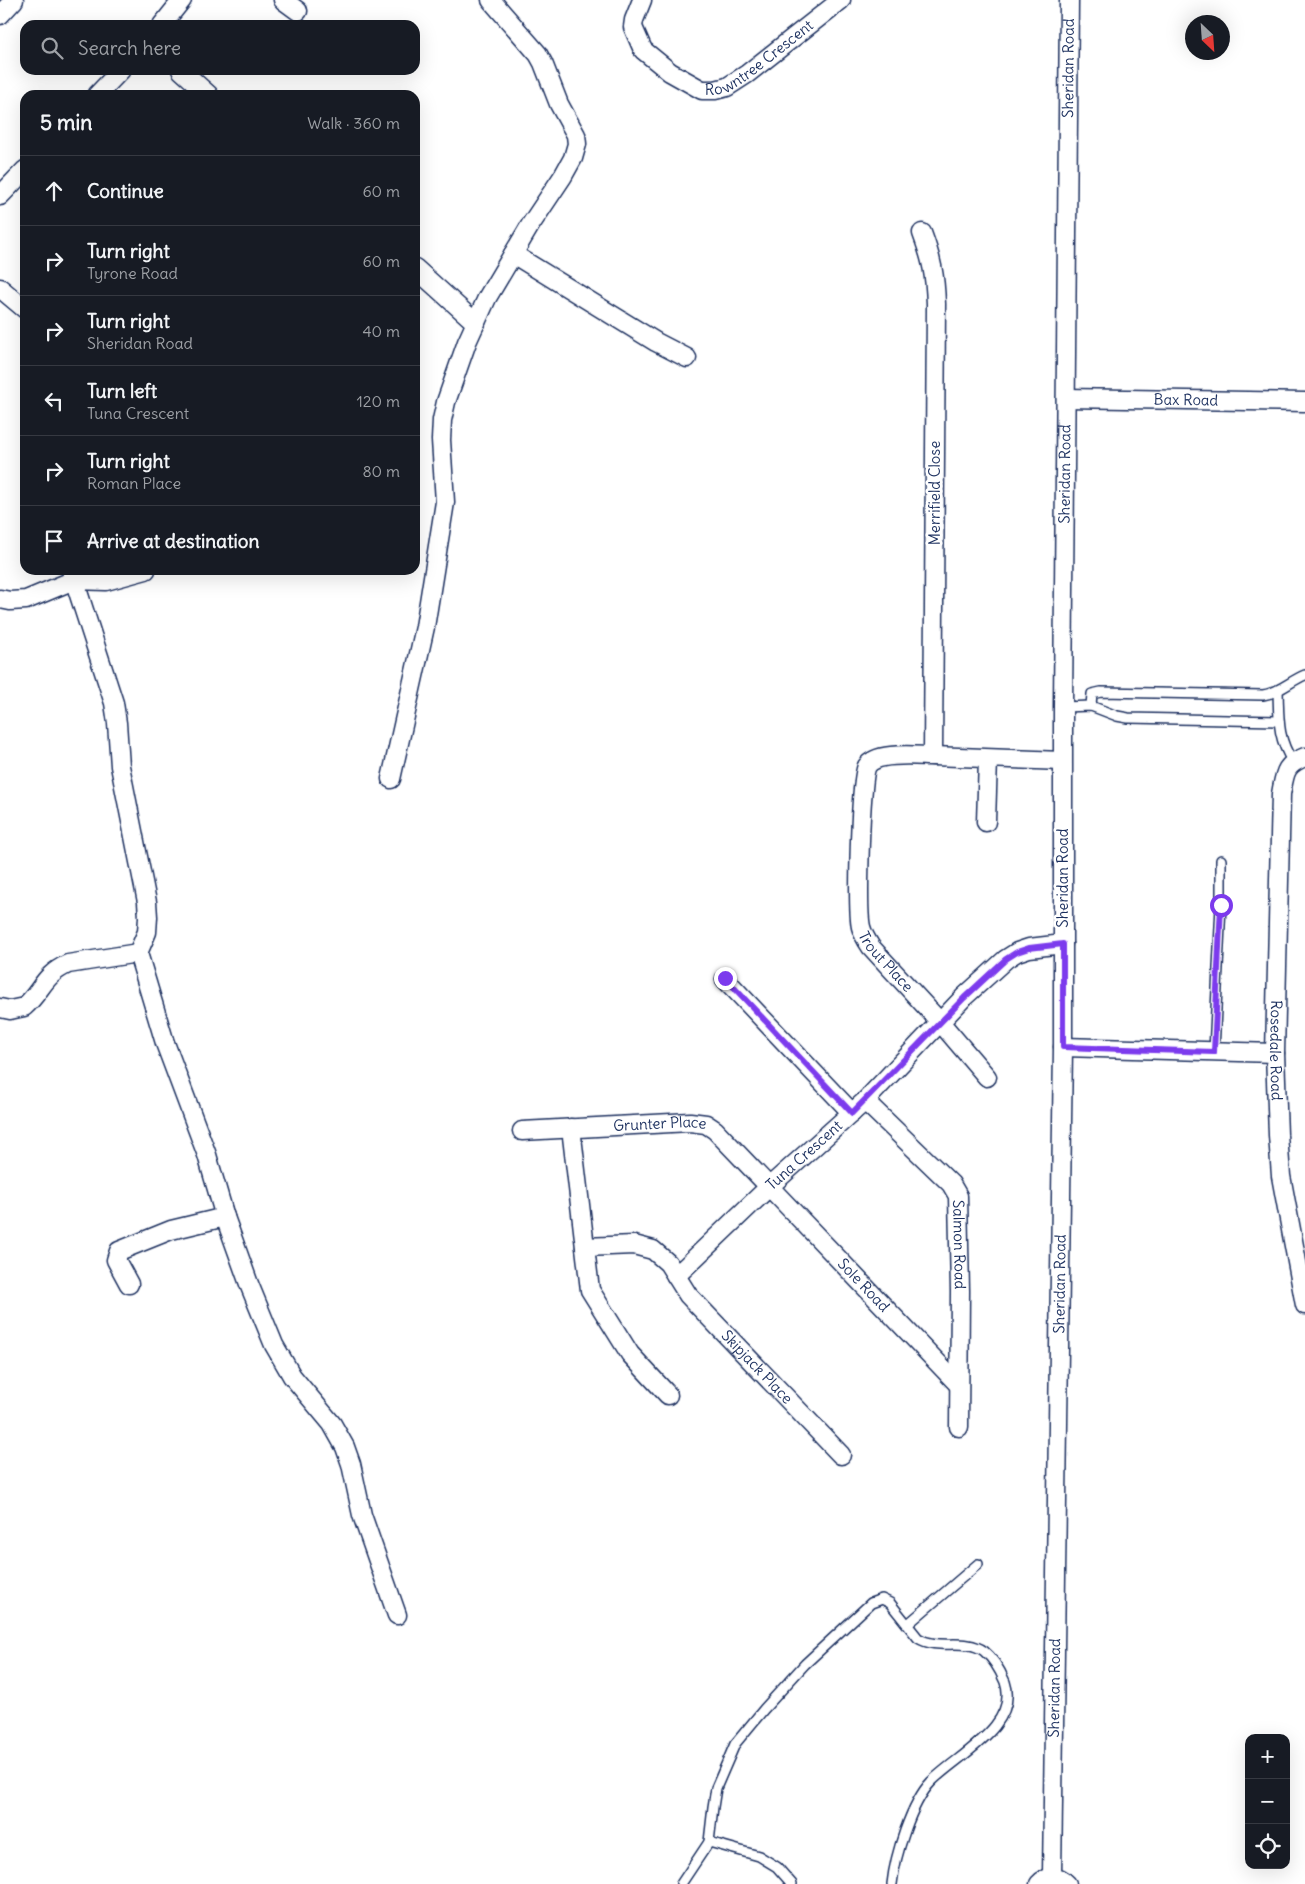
<!DOCTYPE html>
<html lang="en">
<head>
<meta charset="utf-8">
<style>
  :root { --surface:#171b24; --page:#242831; --text:#f1f3f6; --muted:#9ea1a6; --line:#363941 }
  body { margin:0; font-family:Delius,sans-serif; background:var(--page); color:var(--text) }
  .controls { position:absolute; right:15px; bottom:15px; display:grid; overflow:hidden; border-radius:10px; box-shadow:0 5px 20px #0002 }
  .controls button { width:45px; height:45px; display:grid; place-items:center; padding:0; border:0; border-bottom:1px solid var(--line); background:var(--surface); color:var(--text); font:25px sans-serif }
  .compass { position:absolute; left:1185px; top:15px; width:45px; height:45px; border-radius:50%; background:var(--surface); box-shadow:0 5px 20px #0002; rotate:155deg }
  .stop { position:absolute; width:15px; height:15px; margin:-11px; border:4px solid #7c3aed; border-radius:50%; background:#fff }
  .stop.end { background:#7c3aed; border-color:#fff; box-shadow:0 1px 5px #0008 }
  .list { margin:0; padding:0; list-style:none }
  h2 { display:flex; justify-content:space-between; align-items:center; height:65px; margin:0; padding:0 20px; font-size:21px }
  h2 small { font-size:16px; font-weight:400; color:var(--muted) }
  .list li { display:grid; grid-template-columns:32px 1fr auto; gap:15px; align-items:center; box-sizing:border-box; height:70px; padding:0 20px; border-top:1px solid var(--line) }
  .list b { display:block; font-size:19px; white-space:nowrap }
  .list p { margin:0; font-size:16px; white-space:nowrap; color:var(--muted) }
  .list em { font-size:16px; font-style:normal; color:var(--muted) }
  .icon { flex:none; width:28px; height:28px; fill:none; stroke:currentColor; stroke-width:2; stroke-linecap:round; stroke-linejoin:round }
  .map { position:relative; flex:none; width:1305px; height:1884px; overflow:hidden }
  .search { position:absolute; background:var(--surface); box-shadow:0 5px 20px #0002; left:20px; top:20px; width:400px; height:55px; display:flex; align-items:center; gap:12px; box-sizing:border-box; padding:0 18px; border-radius:15px; color:var(--muted); font-size:19px }
  .panel { position:absolute; background:var(--surface); box-shadow:0 5px 20px #0002; left:20px; top:90px; width:400px; height:485px; border-radius:15px }
  .map>svg:first-child { display:block }
  .lines { fill:none; stroke-linecap:round; stroke-linejoin:round }
  .lane-casing { stroke:#1b2f5e; stroke-width:12 }
  .street-casing { stroke:#1b2f5e; stroke-width:21 }
  .lane { stroke:#fff; stroke-width:9 }
  .street { stroke:#fff; stroke-width:18 }
  .route { stroke:#7c3aed; stroke-width:6 }
  .labels { text-anchor:middle; stroke-width:5; stroke-linejoin:round; paint-order:stroke }
  .street-label { font-size:15px; fill:#1b2f5e; stroke:#fff }
</style>
</head>
<body>
<div class="map">
<svg width="1305" height="1884" viewBox="0 0 1305 1884">
  <rect width="100%" height="100%" fill="#fff"/>
  <filter id="ink" filterUnits="userSpaceOnUse"><feTurbulence type="fractalNoise" baseFrequency=".02" numOctaves="2"/><feDisplacementMap in="SourceGraphic" scale="10" xChannelSelector="R" yChannelSelector="G"/><feConvolveMatrix kernelMatrix="1 2 1 2 8 2 1 2 1" color-interpolation-filters="sRGB"/></filter>
  <g filter="url(#ink)">
    <g class="lines">
      <defs>
        <g id="lane">
          <path d="M1278,691C1279,718 1277,738 1293,762"/>
          <path d="M1091,706L1092,694L1101,692L1263,695C1279,693 1290,681 1305,675"/>
          <path d="M1063,707L1091,706L1117,716L1128,718L1279,721"/>
          <path d="M1214,1051L1221,905V860"/>
          <path d="M908,1624L978,1564"/>
          <path d="M709,1842L759,1856L777,1867L792,1884"/>
          <path d="M681,1884L709,1842L713,1807L716,1788L735,1744L764,1709L805,1664L871,1603L882,1599L890,1603L918,1638C938,1651 965,1637 984,1651C994,1659 1000,1670 1005,1682C1020,1726 956,1756 931,1782C911,1803 895,1856 892,1884"/>
        </g>
        <g id="street">
          <path d="M283,0L298,11"/>
          <path id="s1" d="M642,0L634,20L633,27L643,50L670,72L702,90H715L727,87L747,74L841,0"/>
          <path d="M0,15L14,0"/>
          <path d="M162,25L182,0"/>
          <path d="M181,70L209,95"/>
          <path d="M97,95L121,70"/>
          <path d="M0,196L25,170"/>
          <path id="s2" d="M922,233C932,260 935,275 936,304L933,756C917,756 877,751 867,766C860,778 857,910 861,927C863,935 867,941 871,947L941,1023L987,1077"/>
          <path d="M513,254L656,342L687,358"/>
          <path d="M415,268L476,323"/>
          <path d="M0,288L25,309"/>
          <path id="s3" d="M1066,398L1305,402"/>
          <path d="M71,570L114,703L117,723L120,766L147,902L148,917L147,932L138,953L165,1043L207,1155L225,1217L249,1284L274,1345L292,1376L332,1424L345,1447L351,1464L362,1515L397,1615"/>
          <path d="M0,599L10,601L26,600L74,580L106,581L146,570"/>
          <path d="M933,756L1062,761"/>
          <path id="s4" d="M1305,757C1284,765 1285,773 1281,794L1275,1053L1278,1135L1281,1176L1305,1305"/>
          <path d="M391,779L425,627L445,502L441,440L442,420L446,402L467,342L487,298L531,224L563,176L573,158L577,144L576,135L559,104L543,63L538,54L491,0"/>
          <path d="M986,822L988,759"/>
          <path d="M725,979L852,1113"/>
          <path d="M0,1008L10,1010L24,1007C43,990 42,976 68,964L138,953"/>
          <path d="M1063,1047L1275,1053"/>
          <path id="s5" d="M865,1101L951,1184L958,1196L960,1291L959,1427"/>
          <path d="M571,1128L590,1290L630,1354L668,1395"/>
          <path id="s6" d="M522,1131L690,1122L706,1124L715,1130L958,1384"/>
          <path id="s7" d="M585,1247L634,1245L653,1250L668,1263L688,1295L841,1455"/>
          <path id="s8" d="M676,1276L770,1186L865,1101L964,997L1006,959L1017,952L1029,948L1063,944"/>
          <path d="M129,1284L116,1260L119,1251L171,1230L225,1217"/>
          <path id="s9" d="M1052,1876L1063,1047V707L1069,0"/>
          <path d="M1039,1884C1047,1875 1058,1874 1067,1884"/>
        </g>
      </defs>
      <use href="#lane" class="lane-casing"/>
      <use href="#street" class="street-casing"/>
      <use href="#lane" class="lane"/>
      <use href="#street" class="street"/>
    </g>
  </g>
  <g class="lines" filter="url(#ink)">
    <path class="route" d="M725,978L852,1113L964,998L1006,959L1017,952L1029,948L1063,944V1047L1214,1052L1221,905"/>
  </g>
  <g class="labels">
    <g class="street-label">
      <text dy="5" stroke="none"><textPath href="#s1" startOffset="192">Rowntree Crescent</textPath></text>
      <text dy="5" stroke="none"><textPath href="#s9" startOffset="1808">Sheridan Road</textPath></text>
      <text dy="5" stroke="none"><textPath href="#s3" startOffset="120">Bax Road</textPath></text>
      <text dy="5" stroke="none"><textPath href="#s9" startOffset="1402">Sheridan Road</textPath></text>
      <text transform="translate(935 493) rotate(-90)" y="5">Merrifield Close</text>
      <text transform="translate(1063 878) rotate(-90)" y="5">Sheridan Road</text>
      <text dy="5" stroke="none"><textPath href="#s2" startOffset="798">Trout Place</textPath></text>
      <text dy="5" stroke="none"><textPath href="#s4" startOffset="304">Rosedale Road</textPath></text>
      <text dy="5" stroke="none"><textPath href="#s6" startOffset="138">Grunter Place</textPath></text>
      <text dy="5" stroke="none"><textPath href="#s8" startOffset="176">Tuna Crescent</textPath></text>
      <text dy="5" stroke="none"><textPath href="#s5" startOffset="182">Salmon Road</textPath></text>
      <text dy="5" stroke="none"><textPath href="#s9" startOffset="592">Sheridan Road</textPath></text>
      <text dy="5" stroke="none"><textPath href="#s6" startOffset="410">Sole Road</textPath></text>
      <text dy="5" stroke="none"><textPath href="#s7" startOffset="226">Skipjack Place</textPath></text>
      <text dy="5" stroke="none"><textPath href="#s9" startOffset="188">Sheridan Road</textPath></text>
    </g>
  </g>
</svg>
<div class="controls">
<button>+</button>
<button>−</button>
<button><svg class="icon" aria-label="locate" viewBox="0 0 24 24"><circle cx="12" cy="12" r="6"/><path d="M12 2v4M12 18v4M2 12h4M18 12h4"/></svg></button>
</div>
<svg class="compass" viewBox="-18 -18 36 36"><path d="M0-13l5 13h-10z" fill="#e53935"/><path d="M0 13l5-13h-10z" fill="#9ea1a6"/></svg>
<div class="stop" style="left:1221px;top:905px"></div>
<div class="stop end" style="left:725px;top:978px"></div>
<div class="search"><svg class="icon" aria-label="search" viewBox="0 0 24 24"><circle cx="10" cy="10" r="6"/><path d="M15 15l6 6"/></svg>Search here</div>
<section class="panel">
<h2>5 min<small>Walk · 360 m</small></h2>
<ul class="list">
<li><svg class="icon" aria-label="ahead" viewBox="0 0 24 24"><path d="M12 20V5M6 11l6-6 6 6"/></svg><div><b>Continue</b></div><em>60 m</em></li>
<li><svg class="icon" aria-label="right" viewBox="0 0 24 24"><path d="M7 20v-9h11M14 6l5 5-5 5"/></svg><div><b>Turn right</b><p>Tyrone Road</p></div><em>60 m</em></li>
<li><svg class="icon" aria-label="right" viewBox="0 0 24 24"><path d="M7 20v-9h11M14 6l5 5-5 5"/></svg><div><b>Turn right</b><p>Sheridan Road</p></div><em>40 m</em></li>
<li><svg class="icon" aria-label="left" viewBox="0 0 24 24"><path d="M17 20v-9H6M10 6l-5 5 5 5"/></svg><div><b>Turn left</b><p>Tuna Crescent</p></div><em>120 m</em></li>
<li><svg class="icon" aria-label="right" viewBox="0 0 24 24"><path d="M7 20v-9h11M14 6l5 5-5 5"/></svg><div><b>Turn right</b><p>Roman Place</p></div><em>80 m</em></li>
<li><svg class="icon" aria-label="arrive" viewBox="0 0 24 24"><path d="M6 21V4h12l-3 4 3 4H6"/></svg><div><b>Arrive at destination</b></div></li>
</ul>
</section>
</div>
</body>
</html>
